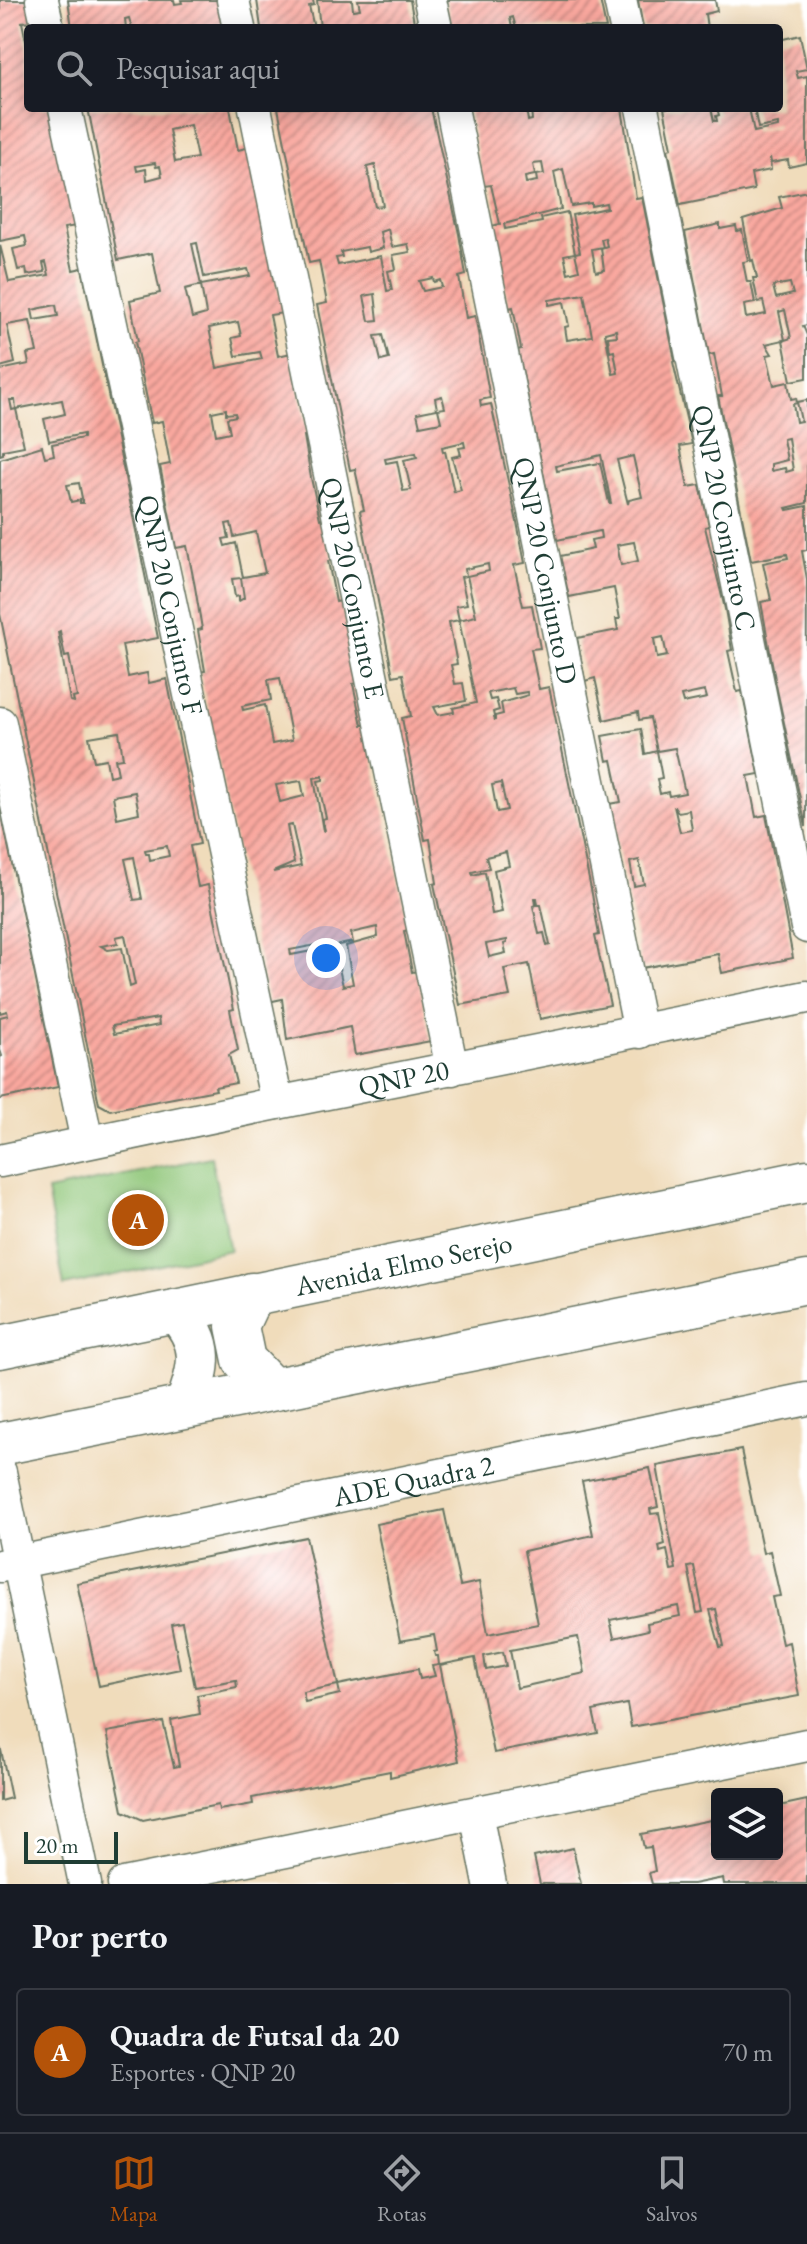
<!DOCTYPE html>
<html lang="pt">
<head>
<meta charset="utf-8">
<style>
  :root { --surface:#171b24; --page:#242831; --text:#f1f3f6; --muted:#9ea1a6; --line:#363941; --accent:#b45309 }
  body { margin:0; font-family:"EB Garamond",serif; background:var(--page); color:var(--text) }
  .controls { position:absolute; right:24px; bottom:24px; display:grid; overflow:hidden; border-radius:8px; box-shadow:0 4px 20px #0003 }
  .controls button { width:72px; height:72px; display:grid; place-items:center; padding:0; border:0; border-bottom:2px solid var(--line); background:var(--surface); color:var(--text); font:40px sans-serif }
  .scale { position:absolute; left:24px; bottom:20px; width:94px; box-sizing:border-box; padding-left:8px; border:4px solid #1f3d34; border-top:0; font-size:22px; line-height:28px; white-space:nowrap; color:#1f3d34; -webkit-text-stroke:6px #fff; paint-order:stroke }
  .you { position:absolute; left:326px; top:958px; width:28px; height:28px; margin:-20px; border:6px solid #fff; border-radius:50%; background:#1a73e8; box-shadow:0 0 0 12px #1a73e833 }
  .badge { display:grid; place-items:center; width:52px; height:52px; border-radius:50%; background:var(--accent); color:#fff; font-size:26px; font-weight:700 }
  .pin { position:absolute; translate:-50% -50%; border:4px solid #fff; box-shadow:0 2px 8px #0006 }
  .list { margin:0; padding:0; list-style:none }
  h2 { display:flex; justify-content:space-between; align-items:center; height:104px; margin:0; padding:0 32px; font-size:34px }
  h2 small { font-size:26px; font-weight:400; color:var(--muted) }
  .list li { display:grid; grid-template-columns:52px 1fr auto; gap:24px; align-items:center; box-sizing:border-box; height:128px; margin:0 16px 16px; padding:0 16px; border:2px solid var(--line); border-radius:8px }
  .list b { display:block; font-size:30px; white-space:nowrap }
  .list p { margin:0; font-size:26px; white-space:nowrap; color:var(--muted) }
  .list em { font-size:26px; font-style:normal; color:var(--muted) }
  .icon { flex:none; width:44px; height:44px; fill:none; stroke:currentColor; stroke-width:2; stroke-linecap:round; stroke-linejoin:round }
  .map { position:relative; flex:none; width:807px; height:1884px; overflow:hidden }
  .search { position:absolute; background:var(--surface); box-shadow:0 4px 20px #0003; left:24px; right:24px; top:24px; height:88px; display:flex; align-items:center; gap:20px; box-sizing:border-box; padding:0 28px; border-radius:8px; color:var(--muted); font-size:30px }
  .sheet { height:248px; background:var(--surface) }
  nav { display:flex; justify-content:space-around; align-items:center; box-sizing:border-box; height:112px; border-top:2px solid var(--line); background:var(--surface); font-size:22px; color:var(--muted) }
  nav a { display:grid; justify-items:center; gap:4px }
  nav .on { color:var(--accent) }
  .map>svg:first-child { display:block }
  .pitch { fill:#8fc678; stroke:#578256; stroke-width:2 }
  .building { fill:url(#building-hatch); fill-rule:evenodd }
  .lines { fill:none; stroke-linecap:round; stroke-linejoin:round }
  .minor-casing { stroke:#687563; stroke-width:35 }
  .major-casing { stroke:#687563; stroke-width:45 }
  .minor { stroke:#fff; stroke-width:32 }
  .major { stroke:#fff; stroke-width:42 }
  .labels { text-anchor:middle; stroke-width:7; stroke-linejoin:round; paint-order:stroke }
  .street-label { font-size:28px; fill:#1f3d34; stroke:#fff }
</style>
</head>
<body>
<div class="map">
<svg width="807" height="1884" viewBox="0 0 807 1884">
  <defs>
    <pattern id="building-hatch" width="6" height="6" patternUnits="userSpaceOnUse" patternTransform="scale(2)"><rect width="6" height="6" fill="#f9a79e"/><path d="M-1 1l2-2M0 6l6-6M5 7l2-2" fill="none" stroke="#c98982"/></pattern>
  </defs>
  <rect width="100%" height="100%" fill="#fff"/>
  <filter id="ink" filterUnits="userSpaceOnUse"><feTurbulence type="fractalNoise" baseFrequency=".0125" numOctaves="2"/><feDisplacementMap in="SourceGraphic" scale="16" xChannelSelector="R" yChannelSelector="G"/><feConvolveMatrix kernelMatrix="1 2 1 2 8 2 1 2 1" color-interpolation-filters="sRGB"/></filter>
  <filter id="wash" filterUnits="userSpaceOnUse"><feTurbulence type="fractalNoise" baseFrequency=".006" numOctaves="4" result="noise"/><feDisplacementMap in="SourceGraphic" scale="32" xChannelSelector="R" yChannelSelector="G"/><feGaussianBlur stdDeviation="1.8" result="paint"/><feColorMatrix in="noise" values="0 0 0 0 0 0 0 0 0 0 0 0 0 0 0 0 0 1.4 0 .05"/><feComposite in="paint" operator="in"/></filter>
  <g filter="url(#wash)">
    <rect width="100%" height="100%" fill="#f0dcbb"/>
    <path class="pitch" d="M211,1157L230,1250L64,1286L47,1191Z"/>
    <g id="blocks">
      <g class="building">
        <path d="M0,0H29L33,21L22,22L28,51V108H50L76,226L64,228L73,270L82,268L158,638L122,645L128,677L147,673L149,683L167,679L200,844L190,846L198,887L208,885L234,1009L230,1010L238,1050L229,1055L236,1083L215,1087L216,1090L110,1110L99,1104L0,614V459L42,446L45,457L54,455L52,444L83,438V434L49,441L44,419L65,414L62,400L16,409L15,400H10L12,410L16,409L24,446L3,450V454L0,455V370L29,364L27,354L37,352L30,321L7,325L15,363L0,367V245L9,282L49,275L46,262L43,263L45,272L27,275L26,268L18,270L13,249L27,246L25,236L0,241ZM56,305L58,316L34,320L32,310ZM79,483L83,503H80V500L71,502L67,485ZM60,631L65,657L69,656L77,697L73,698L74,702L70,701L58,632ZM119,732L123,758L115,759L118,774L109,776L106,759L94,761L89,737ZM135,792L139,813L117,818L113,796ZM167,846L169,856L150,860L149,854H146L145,850ZM134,857L142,899L134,900L125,859ZM125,935L135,985L130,987L122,948L108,950L101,946L118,943L116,937ZM158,1018L159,1025L114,1034L112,1026Z"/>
        <path d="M68,0H174L175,4L182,3L181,0H220L225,24L210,28H132L129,18L125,19L126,28H72Z"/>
        <path d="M257,0H313L314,5L309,6L314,28H261Z"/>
        <path d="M317,0H352L353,10L360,9L358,0H410L415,28H320Z"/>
        <path d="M446,0H600L606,28H516L513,17L510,18L512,28H452Z"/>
        <path d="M638,0H715L717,11L705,14L707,28H643Z"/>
        <path d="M800,35L807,69L796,71L798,78L807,76V163L789,167L788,160L771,163L770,157L771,170L751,174L754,190L680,205L668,149L672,148L664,108H711L714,121H717L716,116L719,115L717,108H749L754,132L778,127V124L758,128L754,108H779V40Z"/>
        <path d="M88,108H230L238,150L250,147L283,313L270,315L278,356L291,353L308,435L304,436L311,478L320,519L324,518L332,560L328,561L336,602L341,601L358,683L353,684L362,725H366L409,930L404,931L412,972L417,971L431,1041L355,1055L350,1027L287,1040L282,999L268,1002L200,672L205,671L198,630L202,629L195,587L187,546L176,548L160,466L170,464L162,421L152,423L135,342L138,341L130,300L160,293L152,253L118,260ZM190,125L197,158L175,162L169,130ZM155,163L156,167L160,166L162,176L147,180L146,169L137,171L136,166ZM197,243L204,277L248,269L250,276L201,285L206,314L192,318L185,289L201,285L192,244ZM238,322L241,336L232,338L236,356L260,352L262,359L217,368L209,328ZM226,409V414L235,413L236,416L227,418L230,432L216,435L212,412ZM231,523L234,537L256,532L265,573L243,577L236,543L225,546L223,539L229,538L226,524ZM241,578L244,598L239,601V596L235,597L232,579ZM280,678L292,740L272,744L265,705L243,710L242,706L271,700L268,680ZM323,776V780L318,781L326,818L322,819L325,830L323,831L314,778ZM301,781L304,796L280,802L276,785ZM292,825L301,866L273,872L294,863L287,826ZM377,927L378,937L346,946L353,984L343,986L334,946L353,942L351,933ZM316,945L317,950L324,948L329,968L322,970L317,950L291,955L290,950Z"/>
        <path d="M278,108H431L459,234L466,275L459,277L466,318L475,316L490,398L480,400L481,406L491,404L517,522L525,563L514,565L523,606L532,605L540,648L531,649L539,689L549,687L592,894L599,935L595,936L610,1005L540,1019L529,964L504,969L510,996L460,1005L434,884L437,883L430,839L425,840L402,718L411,716L403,674L393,676L360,511L364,510L355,469L350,470L317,305L327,303L319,261L309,263ZM375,165L383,206L375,207L367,167ZM388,229L392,247L408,244L410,252L393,255L396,269L388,271L392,290L387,291L381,256L338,265L336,258L342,257L341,252L367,247L368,252L383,248L380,232ZM433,278L434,282L440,280L442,287L423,291L419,281ZM375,294L378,320L369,321L364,296ZM383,335L389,359L381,361L375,336ZM442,396L445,408L438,409L441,422L420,426L417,413L437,409L435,398ZM464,442L465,447L459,448L461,455L452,457L461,490L454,492L445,451L443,452L442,447ZM416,453L417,457L404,460L411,490L403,491L397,461L386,463L385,459ZM488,564L489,571L467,576L476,616L459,620L476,703L453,708L454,712L438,715L434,707L466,701L463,683L455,684L451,665L457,664L449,622L459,620L456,606L467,604L461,577L466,576L465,569ZM513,688L515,694L527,692L528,695L501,703L503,714L495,716V721L493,712L499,710L496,699L490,700L488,693ZM501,783L507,810L497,812L492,785ZM506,852L509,866L494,870L502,912L492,914L485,872L473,875L472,872L489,868L486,857ZM535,898H537L538,905H541L550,945L547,946L544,933L539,934L533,906L536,905ZM507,940V943L504,944L506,953L489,957L486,944Z"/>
        <path d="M468,108H526L528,121L532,120L531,108H622L636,198L642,197L675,361L673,362L692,444L680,446L688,487L700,485L709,526L705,527L725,609L732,650L728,651L737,692L742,691L759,774L748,776L756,817L766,815L793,958L722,973L718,954L642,968L609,804L621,802L612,760L607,761L602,736L641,729L645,754L657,751L662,778L657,779L660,794L668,792L669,796L685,793L675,748L657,751L650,718L639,720L638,712L604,720L595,678L585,681L577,638L618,630L616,619H620L614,588L569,597L560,556L593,549L591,540L601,538L600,531L557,540L518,350L521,349L513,307L509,308L492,226L500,224L491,185L484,186ZM542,163L544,174L536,175L537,181L526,183L525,177L535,175L533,164ZM563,169L571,206L591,203V206L606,203L607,208L572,215L580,252L575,253L567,212L541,218L542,222L505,229L504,224L561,209L554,172ZM605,238L607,246L601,248L604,270L596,272L592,249L603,247L601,239ZM575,253L579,270L568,273L564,255ZM584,294L592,336L567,340L565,327L569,326L564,302L549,305V300ZM616,330L617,336L608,337L610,352L614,351L618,373L613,374L605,333ZM601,455L611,503H609L600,463L557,471L556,466ZM633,456L642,497L629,500L628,504L617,460ZM634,542L638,561L621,565L617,545ZM663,637L667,656L657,658L654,639ZM705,691L707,698L683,703L681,696ZM674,806L678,812L689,810L692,830L680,832ZM639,860L644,884L634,886L630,862Z"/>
        <path d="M807,191V325L803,326L807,335V378L791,381L783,340L766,344L772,354L767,355L774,385L788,382L791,399L796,398L797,403L793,404L796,422L801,421L797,402L807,400V503L786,508L787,510L807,506V550L802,551L807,579L806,827L776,685L761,602L771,600L763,563L788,558L787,554L751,561L718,396H722L714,354L709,355L685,232L720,224V229L736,226L737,231L742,230L748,261L743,262L747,282H751L755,303L744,305L746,318L766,314L763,301L758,302L753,278H757L753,260L751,261L743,220L782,208L779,197ZM790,283L793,294L776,298L773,286ZM785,310L791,338L785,340L779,312ZM788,438L793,470L786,472L785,468L771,471V464L787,460L783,439Z"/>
        <path d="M0,806L58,1087L0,1099V1057L2,1056L0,1050V1017L8,1015L7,1011L0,1013Z"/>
        <path d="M741,1450L763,1553L770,1551L780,1596L772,1597L782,1644L789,1642L799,1696L631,1727L627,1704L593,1711L598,1733L494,1753L475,1658L440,1665L459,1761L390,1777V1771L252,1798L253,1804L219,1810L218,1805L143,1820L123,1811L107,1732L163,1722L174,1767L179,1766L171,1720L200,1714L197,1695L237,1687L236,1680L195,1687L182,1622L171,1624L180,1669L99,1686L77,1583L306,1537L338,1685L418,1669L420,1679L435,1676L432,1666L439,1665L438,1656H435L434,1652L437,1651L434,1635L400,1641L376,1524L444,1510L460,1586L479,1582L488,1634L538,1624L524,1551L593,1535L582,1481L650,1468L658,1507L650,1509L651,1514L659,1513L665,1544L659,1546L660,1552L667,1550L671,1570L676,1569L657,1466ZM694,1566L703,1612L697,1613L688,1567ZM678,1606L680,1616L647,1623L648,1630L614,1638L610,1620ZM716,1609L724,1646L720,1647L710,1610ZM578,1637L585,1673L517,1688L510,1650ZM503,1652L506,1666L486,1670L484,1656ZM338,1685L340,1694L305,1702L303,1692Z"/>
        <path d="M1,1750L11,1798L0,1801V1751Z"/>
        <path d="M807,1800V1884H724L723,1878L693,1884H652L649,1873L655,1871L651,1847L644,1848L641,1834L711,1820V1825L717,1824V1843L710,1844L712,1857L718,1858L717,1854H777L779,1806Z"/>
        <path d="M573,1848L581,1884H540L534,1857Z"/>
      </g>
    </g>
  </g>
  <g filter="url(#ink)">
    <use href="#blocks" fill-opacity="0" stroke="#687563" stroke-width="2"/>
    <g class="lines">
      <defs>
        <g id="minor">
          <path d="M42,0L48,28"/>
          <path d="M233,0L239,28"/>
          <path d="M430,0L436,28"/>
          <path d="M620,0L626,28"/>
          <path id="s1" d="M65,108L277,1103"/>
          <path id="s2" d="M255,108L452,1069"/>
          <path id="s3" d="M452,108L640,1032"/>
          <path id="s4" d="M642,108L807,927"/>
          <path d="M0,723L87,1142"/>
          <path id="s5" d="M0,1161L277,1103L807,997"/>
          <path d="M0,1472L85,1884"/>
          <path id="s6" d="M0,1566L807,1399"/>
          <path d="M476,1813L490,1884"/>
          <path d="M124,1884L807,1745"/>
        </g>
        <g id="major">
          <path d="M252,1294L237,1326L244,1360L271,1388"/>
          <path d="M176,1311C206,1343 201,1367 186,1406"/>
          <path id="s7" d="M0,1347L807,1181"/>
          <path d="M0,1444C269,1389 538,1338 807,1282"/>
        </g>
      </defs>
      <use href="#minor" class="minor-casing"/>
      <use href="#major" class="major-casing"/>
      <use href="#minor" class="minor"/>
      <use href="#major" class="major"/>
    </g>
  </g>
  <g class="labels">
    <g class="street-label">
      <text dy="10" stroke="none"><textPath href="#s4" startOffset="418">QNP 20 Conjunto C</textPath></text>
      <text dy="10" stroke="none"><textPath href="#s3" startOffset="472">QNP 20 Conjunto D</textPath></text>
      <text dy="10" stroke="none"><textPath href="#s2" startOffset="490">QNP 20 Conjunto E</textPath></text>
      <text dy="10" stroke="none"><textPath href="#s1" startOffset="508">QNP 20 Conjunto F</textPath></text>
      <text dy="10" stroke="none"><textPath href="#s5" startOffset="412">QNP 20</textPath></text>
      <text dy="10" stroke="none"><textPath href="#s7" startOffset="412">Avenida Elmo Serejo</textPath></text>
      <text dy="10" stroke="none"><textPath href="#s6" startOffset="422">ADE Quadra 2</textPath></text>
    </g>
  </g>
</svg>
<div class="controls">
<button><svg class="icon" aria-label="layers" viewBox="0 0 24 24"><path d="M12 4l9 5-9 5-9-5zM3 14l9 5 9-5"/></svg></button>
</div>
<div class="scale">20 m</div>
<div class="you"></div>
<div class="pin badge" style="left:138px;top:1220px">A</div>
<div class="search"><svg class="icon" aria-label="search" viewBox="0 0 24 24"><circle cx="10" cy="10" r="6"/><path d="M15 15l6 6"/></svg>Pesquisar aqui</div>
</div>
<section class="sheet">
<h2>Por perto<small></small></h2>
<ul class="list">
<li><span class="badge">A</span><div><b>Quadra de Futsal da 20</b><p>Esportes · QNP 20</p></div><em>70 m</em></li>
</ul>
</section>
<nav>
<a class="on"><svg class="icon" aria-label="map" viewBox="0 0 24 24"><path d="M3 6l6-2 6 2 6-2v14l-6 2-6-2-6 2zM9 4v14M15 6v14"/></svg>Mapa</a>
<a><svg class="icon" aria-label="directions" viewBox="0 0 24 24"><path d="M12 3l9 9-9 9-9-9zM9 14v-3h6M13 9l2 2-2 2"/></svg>Rotas</a>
<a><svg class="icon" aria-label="saved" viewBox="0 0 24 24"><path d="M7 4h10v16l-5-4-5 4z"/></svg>Salvos</a>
</nav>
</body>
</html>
